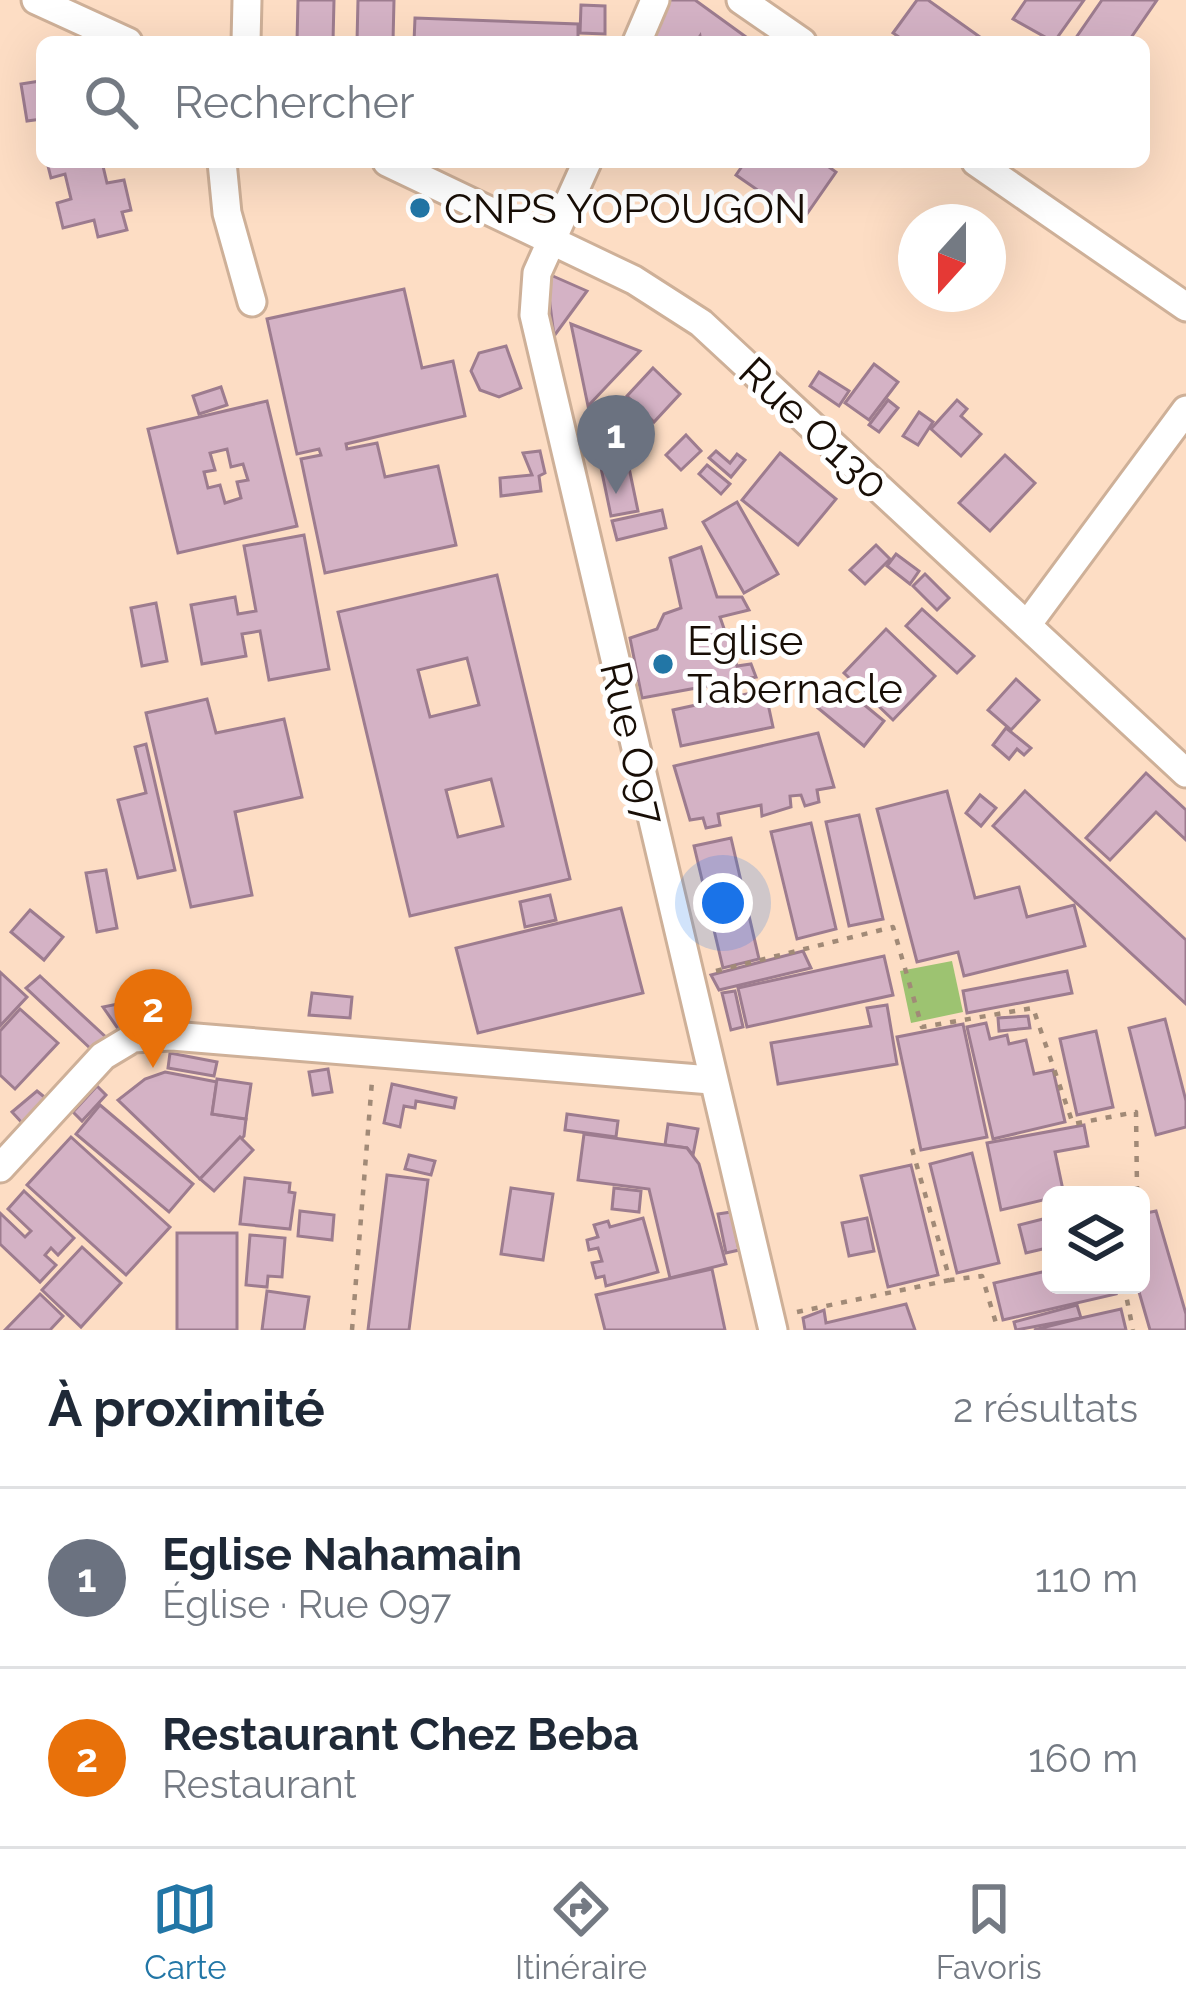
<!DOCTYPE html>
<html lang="fr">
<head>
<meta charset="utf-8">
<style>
  :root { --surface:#fff; --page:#f6f6f7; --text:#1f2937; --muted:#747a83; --line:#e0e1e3; --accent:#2276a6 }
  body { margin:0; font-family:Raleway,sans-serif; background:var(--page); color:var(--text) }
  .controls { position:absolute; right:36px; bottom:36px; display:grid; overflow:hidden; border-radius:18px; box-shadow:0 12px 48px #0002 }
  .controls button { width:108px; height:108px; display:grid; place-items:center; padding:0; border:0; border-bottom:3px solid var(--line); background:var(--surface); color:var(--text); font:60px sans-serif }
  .compass { position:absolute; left:898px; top:204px; width:108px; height:108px; border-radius:50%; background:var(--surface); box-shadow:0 12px 48px #0002; rotate:201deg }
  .you { position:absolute; left:723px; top:903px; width:42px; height:42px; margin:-30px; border:9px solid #fff; border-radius:50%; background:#1a73e8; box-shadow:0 0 0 18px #1a73e833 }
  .badge { display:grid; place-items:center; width:78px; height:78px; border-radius:50%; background:var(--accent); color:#fff; font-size:39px; font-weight:700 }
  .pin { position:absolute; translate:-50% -99px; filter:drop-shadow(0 3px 6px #0008) }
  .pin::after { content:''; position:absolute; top:63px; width:42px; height:36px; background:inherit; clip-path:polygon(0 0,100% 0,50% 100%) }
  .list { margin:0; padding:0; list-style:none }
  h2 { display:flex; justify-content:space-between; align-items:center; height:156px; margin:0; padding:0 48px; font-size:51px }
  h2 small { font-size:39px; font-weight:400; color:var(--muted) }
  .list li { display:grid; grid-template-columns:78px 1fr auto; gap:36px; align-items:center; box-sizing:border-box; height:180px; padding:0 48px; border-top:3px solid var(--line) }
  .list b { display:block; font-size:45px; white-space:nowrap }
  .list p { margin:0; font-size:39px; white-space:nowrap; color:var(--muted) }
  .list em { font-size:39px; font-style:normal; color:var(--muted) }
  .icon { flex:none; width:66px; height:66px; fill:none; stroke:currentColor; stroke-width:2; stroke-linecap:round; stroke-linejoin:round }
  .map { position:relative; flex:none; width:1186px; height:1330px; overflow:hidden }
  .search { position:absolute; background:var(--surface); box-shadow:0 12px 48px #0002; left:36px; right:36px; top:36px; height:132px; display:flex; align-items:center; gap:30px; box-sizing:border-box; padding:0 42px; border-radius:18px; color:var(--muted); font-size:45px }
  .sheet { height:516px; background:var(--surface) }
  nav { display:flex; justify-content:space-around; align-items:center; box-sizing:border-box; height:168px; border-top:3px solid var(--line); background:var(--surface); font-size:33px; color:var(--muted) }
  nav a { display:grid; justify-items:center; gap:6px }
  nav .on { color:var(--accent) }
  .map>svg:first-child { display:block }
  .green { fill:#9dc371 }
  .building { fill:#d4b2c5; stroke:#9d7c8f; stroke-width:3; fill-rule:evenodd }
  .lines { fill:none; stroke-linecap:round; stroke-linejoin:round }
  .minor-casing { stroke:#ceb098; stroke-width:33 }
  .path { stroke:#a18a77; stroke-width:4.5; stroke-dasharray:6 9; stroke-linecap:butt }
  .minor { stroke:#fff; stroke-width:27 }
  .poi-dot { fill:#2276a6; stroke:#fff; stroke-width:4.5 }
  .labels { text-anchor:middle; stroke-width:10; stroke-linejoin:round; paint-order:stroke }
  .poi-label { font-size:42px; fill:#180e06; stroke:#fff; text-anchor:start }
  .street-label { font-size:42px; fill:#180e06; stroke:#fff }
</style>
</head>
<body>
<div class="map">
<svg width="1186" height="1330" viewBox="0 0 1186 1330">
  <rect width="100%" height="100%" fill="#fdddc4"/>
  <path class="green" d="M952,961L963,1012L911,1023L900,971Z"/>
  <g class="building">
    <path d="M298,0H334L333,42H297Z"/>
    <path d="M358,0H394L393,42H357Z"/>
    <path d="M667,0H695L753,42H701L700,36L696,42H644Z"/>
    <path d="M917,0H928L987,42H906L893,33Z"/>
    <path d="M1026,0H1084L1054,42L1013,19Z"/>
    <path d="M1102,0H1157L1128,42H1073Z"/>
    <path d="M581,5L605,6V34L580,33Z"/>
    <path d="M415,18L578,24V42H414Z"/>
    <path d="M40,81L42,119L27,121L21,84Z"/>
    <path d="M47,162H102L107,183L124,180L131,210L122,212L127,230L98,237L94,220L63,228L57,203L71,199L65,174L51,178Z"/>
    <path d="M745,162H822L836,172L802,221L736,175Z"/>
    <path d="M546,273L587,291L554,336Z"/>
    <path d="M404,289L422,368L453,361L465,416L346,444L347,449L377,443L385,477L438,466L456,545L325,573L301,459L321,455L319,449L297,454L267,319Z"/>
    <path d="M571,324L640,351L588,406Z"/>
    <path d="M506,346L521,388L499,397L480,390L471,371L479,353Z"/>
    <path d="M874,364L898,382L869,420L845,403Z"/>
    <path d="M653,368L680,394L654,422L627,396Z"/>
    <path d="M819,372L849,391L839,406L810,386Z"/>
    <path d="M221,387L227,405L199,414L193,396Z"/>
    <path d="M888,400L898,408L879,432L869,425Z"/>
    <path d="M957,400L967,409L961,416L981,434L961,456L931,429Z"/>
    <path d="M267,401L297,526L178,553L148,429ZM227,449L231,467L243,464L248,480L237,482L241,498L225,503L220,485L208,488L204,472L215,470L210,453Z"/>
    <path d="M919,412L933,422L918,445L903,436Z"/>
    <path d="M622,434L638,511L611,516L595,439Z"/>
    <path d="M686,435L701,451L681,470L666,455Z"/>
    <path d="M540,451L545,473L539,476L541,491L501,496L500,478L532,475L523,453Z"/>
    <path d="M716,451L730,463L737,454L745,460L731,477L709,458Z"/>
    <path d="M780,453L836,499L798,545L742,500Z"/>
    <path d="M1005,455L1035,483L990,531L959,503Z"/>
    <path d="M707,465L730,484L721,494L699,474Z"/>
    <path d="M737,502L778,574L744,593L703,522Z"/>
    <path d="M662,510L666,528L617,540L612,521Z"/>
    <path d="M304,535L329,669L269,680L260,631L242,634L246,656L202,664L191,605L235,597L238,614L256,611L244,546Z"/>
    <path d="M876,545L890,559L865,584L850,570Z"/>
    <path d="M701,547L717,597H742L749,610L720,617L737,666L751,664L756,677L642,698L630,638L657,629L664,614L681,608L670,558Z"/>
    <path d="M896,554L919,571L910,584L887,566Z"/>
    <path d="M925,574L949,598L937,610L913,586Z"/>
    <path d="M497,575L570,879L410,916L338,612ZM467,658L479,705L430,717L418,670ZM491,779L503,826L458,837L446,790Z"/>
    <path d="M156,603L167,661L142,666L131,608Z"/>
    <path d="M922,609L974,656L957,673L906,626Z"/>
    <path d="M886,629L935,676L893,720L844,673Z"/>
    <path d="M1016,679L1039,700L1011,730L988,710Z"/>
    <path d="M839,684L884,721L864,746L818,708Z"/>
    <path d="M765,690L773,727L681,746L673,710Z"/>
    <path d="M207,699L216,733L284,719L302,797L235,812L252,895L191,907L146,713Z"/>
    <path d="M1006,728L1031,748L1024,755L1017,749L1009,759L993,745Z"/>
    <path d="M818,733L834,787L817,790L819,802L805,806L801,795L790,796L791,807L762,816L761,805L718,814L720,825L706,828L703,818L690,820L674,766Z"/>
    <path d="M146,744L175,870L138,878L118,800L146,793L135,747Z"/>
    <path d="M1146,773L1186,810V840L1156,812L1110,860L1086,838Z"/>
    <path d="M947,791L975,898L1019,887L1027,917L1074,905L1085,946L964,976L958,952L917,962L877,809Z"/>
    <path d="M1025,791L1186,940V1004L993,826Z"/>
    <path d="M980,795L996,808L981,826L966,813Z"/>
    <path d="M859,815L883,919L849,926L826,822Z"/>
    <path d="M811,823L836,929L797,939L771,832Z"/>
    <path d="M731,838L759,959L723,968L694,846Z"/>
    <path d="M106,870L117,928L97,932L86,873Z"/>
    <path d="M550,895L556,920L525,927L520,902Z"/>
    <path d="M621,908L643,993L478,1033L456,948Z"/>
    <path d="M30,910L63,937L44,960L11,932Z"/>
    <path d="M803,951L811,968L719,990L711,975Z"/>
    <path d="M884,956L893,995L747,1027L738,988Z"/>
    <path d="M1067,971L1072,993L967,1013L963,991Z"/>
    <path d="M0,972L27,997L0,1026Z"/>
    <path d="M40,976L109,1040L92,1050L26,988Z"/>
    <path d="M123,988L136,992L133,998L154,1026L121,1033L103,1007L118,1004Z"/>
    <path d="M735,991L743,1027L731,1030L722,993Z"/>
    <path d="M312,993L352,997L350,1018L309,1015Z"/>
    <path d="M887,1005L897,1064L778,1084L771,1043L871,1026L867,1008Z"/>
    <path d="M20,1009L58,1043L15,1089L0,1075V1031Z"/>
    <path d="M1028,1016L1030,1028L999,1031L998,1018Z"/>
    <path d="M1165,1019L1186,1101V1127L1156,1135L1129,1028Z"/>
    <path d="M986,1023L990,1039L1007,1035L1009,1044L1026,1040L1034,1074L1053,1070L1065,1122L993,1139L967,1027Z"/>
    <path d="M963,1024L987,1137L921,1150L897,1037Z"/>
    <path d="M1096,1031L1113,1107L1077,1115L1060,1039Z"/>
    <path d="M170,1053L217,1062L214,1076L168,1068Z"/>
    <path d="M328,1069L332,1092L313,1095L309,1072Z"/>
    <path d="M165,1072L217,1082L212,1114L246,1119L244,1136L200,1179L118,1100L145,1079Z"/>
    <path d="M217,1079L251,1084L246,1119L212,1114Z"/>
    <path d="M392,1084L456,1098L454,1108L416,1101L415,1108L404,1106L400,1127L384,1123Z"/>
    <path d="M97,1086L106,1095L82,1121L73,1112Z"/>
    <path d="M37,1091L48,1100L25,1126L12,1112Z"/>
    <path d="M100,1105L193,1184L169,1212L76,1134Z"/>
    <path d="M567,1114L618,1121L616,1137L565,1130Z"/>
    <path d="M668,1124L698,1129L693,1155L687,1148L665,1145Z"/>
    <path d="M1084,1125L1088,1146L1055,1152L1064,1195L1001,1210L987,1143Z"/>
    <path d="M584,1134L687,1148L699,1164L726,1264L670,1278L649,1189L578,1180Z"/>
    <path d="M71,1137L170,1227L126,1275L27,1185Z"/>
    <path d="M240,1137L253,1150L214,1191L200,1179Z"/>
    <path d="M972,1153L999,1263L957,1273L930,1164Z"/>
    <path d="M409,1155L435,1161L431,1175L405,1169Z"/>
    <path d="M911,1165L938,1275L888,1287L861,1176Z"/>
    <path d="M387,1175L428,1180L409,1330H368Z"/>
    <path d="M245,1178L290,1183L289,1192L295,1193L290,1229L240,1224Z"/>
    <path d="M511,1188L553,1194L543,1260L501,1254Z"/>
    <path d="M614,1188L641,1191L639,1212L612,1209Z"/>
    <path d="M24,1191L74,1238L58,1255L51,1248L45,1255L56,1265L40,1282L0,1244V1213L25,1237L31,1231L8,1209Z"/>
    <path d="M300,1211L334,1215L332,1240L298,1236Z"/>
    <path d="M1156,1211L1186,1314V1330H1150L1137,1285L1141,1214Z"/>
    <path d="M731,1212L739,1250L726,1253L718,1214Z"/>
    <path d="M1051,1217V1247L1026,1253L1019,1225Z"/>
    <path d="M643,1218L658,1272L606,1286L604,1276L596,1278L592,1263L602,1261L598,1248L589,1250L587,1240L598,1237L594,1225L608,1221L610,1227Z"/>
    <path d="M867,1218L874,1251L849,1256L842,1223Z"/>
    <rect x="177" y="1233" width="60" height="97"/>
    <path d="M250,1235L285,1238L282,1277L268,1276L267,1287L246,1285Z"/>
    <path d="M82,1247L121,1283L81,1327L42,1290Z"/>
    <path d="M712,1269L725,1330H605L596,1295Z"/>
    <path d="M1051,1270V1285H1113L1116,1294L1003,1320L994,1283Z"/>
    <path d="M267,1291L309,1297L304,1330H262Z"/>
    <path d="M40,1294L63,1316L50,1330H5Z"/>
    <path d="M906,1304L915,1330H805L803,1318L824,1310L826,1323Z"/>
    <path d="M1077,1305L1081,1318L1016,1330L1014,1322Z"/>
    <path d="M1121,1309L1126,1330H1034L1081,1318Z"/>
  </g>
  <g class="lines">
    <defs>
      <g id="minor">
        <path d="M36,0L128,42"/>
        <path d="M741,0L802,42"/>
        <path d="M246,42L247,0"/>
        <path d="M637,42L655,0"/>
        <path d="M222,162L227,213L252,302"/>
        <path d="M387,162L634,280L701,323L1186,773"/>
        <path d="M587,162L537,273L534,315L773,1330"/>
        <path d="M976,162L1186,307"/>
        <path d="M1027,625L1186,410"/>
        <path d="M0,1168L103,1056L133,1038L172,1036L711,1080"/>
      </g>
    </defs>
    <use href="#minor" class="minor-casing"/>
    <g class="path">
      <path d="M716,971L893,927L922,1027L1033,1008L1073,1124L1136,1112L1137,1188L1132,1195"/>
      <path d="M912,1149L950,1280L982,1276L998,1330"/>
      <path d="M1124,1285L1133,1330"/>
      <path d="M797,1312L950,1280"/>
      <path d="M352,1330L372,1081"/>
    </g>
    <use href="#minor" class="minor"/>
  </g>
  <g class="poi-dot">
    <circle cx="420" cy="208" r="12"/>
    <circle cx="663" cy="664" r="12"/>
  </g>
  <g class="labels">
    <g class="poi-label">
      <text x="444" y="223">CNPS YOPOUGON</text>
      <text x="687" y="655">Eglise<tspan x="687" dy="48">Tabernacle</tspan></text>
    </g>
    <g class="street-label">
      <text transform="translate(814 428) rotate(43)" y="15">Rue O130</text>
      <text transform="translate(633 743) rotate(77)" y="15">Rue O97</text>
    </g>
  </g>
</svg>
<div class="controls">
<button><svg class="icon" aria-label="layers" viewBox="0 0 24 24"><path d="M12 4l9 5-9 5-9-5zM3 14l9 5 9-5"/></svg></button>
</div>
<svg class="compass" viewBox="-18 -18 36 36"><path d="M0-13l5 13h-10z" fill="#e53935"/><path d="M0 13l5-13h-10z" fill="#747a83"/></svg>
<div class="you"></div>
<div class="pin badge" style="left:616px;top:494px;background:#6b7280">1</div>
<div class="pin badge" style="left:153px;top:1068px;background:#e8710a">2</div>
<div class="search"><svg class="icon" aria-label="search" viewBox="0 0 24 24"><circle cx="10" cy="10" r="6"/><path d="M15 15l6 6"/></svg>Rechercher</div>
</div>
<section class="sheet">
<h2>À proximité<small>2 résultats</small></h2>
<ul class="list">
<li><span class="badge" style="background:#6b7280">1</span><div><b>Eglise Nahamain</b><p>Église · Rue O97</p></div><em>110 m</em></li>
<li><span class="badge" style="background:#e8710a">2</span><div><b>Restaurant Chez Beba</b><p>Restaurant</p></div><em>160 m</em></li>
</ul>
</section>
<nav>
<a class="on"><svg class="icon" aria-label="map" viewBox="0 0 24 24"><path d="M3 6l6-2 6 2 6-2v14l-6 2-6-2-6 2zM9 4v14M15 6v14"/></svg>Carte</a>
<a><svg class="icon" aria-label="directions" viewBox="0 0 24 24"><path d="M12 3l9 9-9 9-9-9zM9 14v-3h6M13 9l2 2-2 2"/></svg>Itinéraire</a>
<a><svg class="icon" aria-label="saved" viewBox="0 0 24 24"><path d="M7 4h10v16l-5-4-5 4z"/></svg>Favoris</a>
</nav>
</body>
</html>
